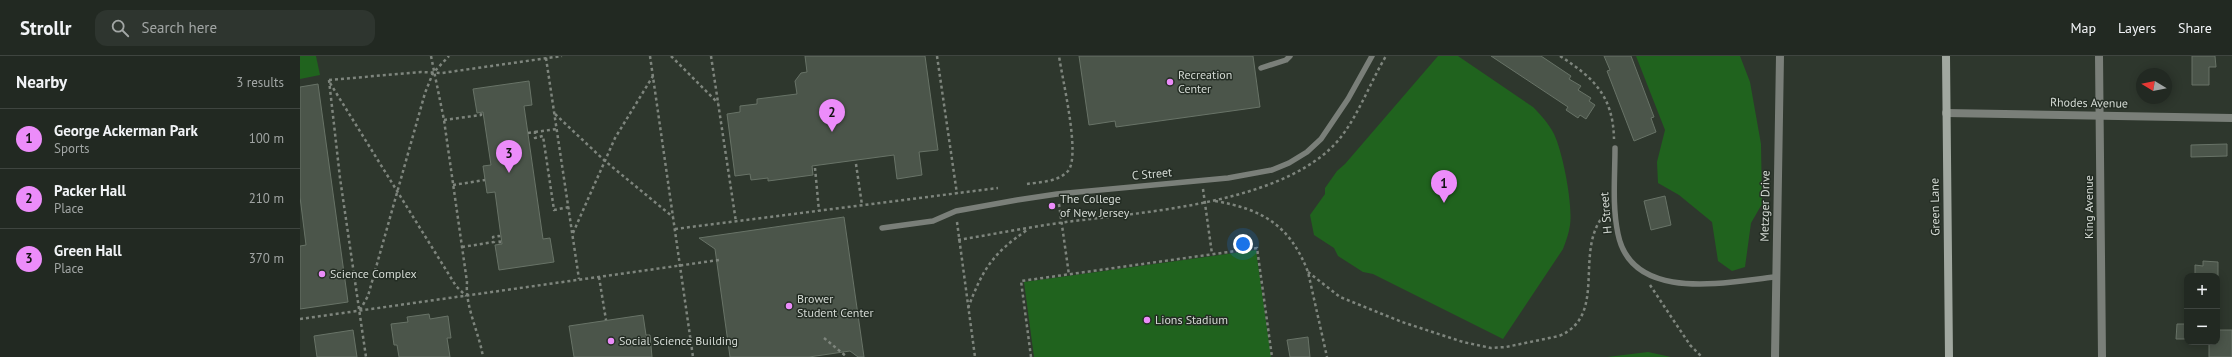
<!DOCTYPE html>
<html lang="en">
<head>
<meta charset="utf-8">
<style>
  :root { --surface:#222922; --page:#2e352f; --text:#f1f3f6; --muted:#a2a6a5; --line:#3f4540; --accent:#ec8cfa }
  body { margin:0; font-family:"PT Sans",sans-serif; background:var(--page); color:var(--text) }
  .controls { position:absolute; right:12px; bottom:12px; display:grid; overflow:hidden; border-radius:8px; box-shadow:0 2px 10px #0003 }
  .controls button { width:36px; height:36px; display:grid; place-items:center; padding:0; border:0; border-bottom:1px solid var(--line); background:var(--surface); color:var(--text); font:20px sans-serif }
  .compass { position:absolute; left:1836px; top:12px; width:36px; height:36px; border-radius:50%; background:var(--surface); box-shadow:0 2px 10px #0003; rotate:280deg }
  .you { position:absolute; left:943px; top:188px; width:14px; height:14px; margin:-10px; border:3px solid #fff; border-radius:50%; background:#1a73e8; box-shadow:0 0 0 6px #1a73e833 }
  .badge { display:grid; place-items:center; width:26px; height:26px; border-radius:50%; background:var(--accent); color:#111; font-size:13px; font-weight:700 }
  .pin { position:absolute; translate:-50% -33px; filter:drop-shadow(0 1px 2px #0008) }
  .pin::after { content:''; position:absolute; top:21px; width:14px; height:12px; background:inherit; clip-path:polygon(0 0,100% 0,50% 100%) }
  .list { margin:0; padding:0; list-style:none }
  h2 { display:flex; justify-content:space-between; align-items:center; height:52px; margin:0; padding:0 16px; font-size:17px }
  h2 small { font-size:13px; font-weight:400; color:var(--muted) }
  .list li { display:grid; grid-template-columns:26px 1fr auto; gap:12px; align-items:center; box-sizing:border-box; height:60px; padding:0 16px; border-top:1px solid var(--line) }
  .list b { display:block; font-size:15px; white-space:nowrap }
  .list p { margin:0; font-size:13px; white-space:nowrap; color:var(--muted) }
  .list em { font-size:13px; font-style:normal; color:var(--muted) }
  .icon { flex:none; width:22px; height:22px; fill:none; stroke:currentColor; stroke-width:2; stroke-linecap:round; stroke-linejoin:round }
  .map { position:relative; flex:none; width:1932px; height:301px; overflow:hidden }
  header { display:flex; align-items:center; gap:24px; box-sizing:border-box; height:56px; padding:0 20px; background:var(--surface); border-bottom:1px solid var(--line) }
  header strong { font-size:19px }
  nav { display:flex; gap:22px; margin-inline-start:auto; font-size:14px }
  .search { width:280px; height:36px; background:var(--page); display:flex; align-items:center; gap:10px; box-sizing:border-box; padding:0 14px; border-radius:12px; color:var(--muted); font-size:15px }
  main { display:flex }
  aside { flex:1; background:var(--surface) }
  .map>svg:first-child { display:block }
  .green { fill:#20631e }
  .building { fill:#4b554a; stroke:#687367 }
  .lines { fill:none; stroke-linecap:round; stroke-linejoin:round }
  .path { stroke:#7e857d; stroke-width:2.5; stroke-dasharray:3 3; stroke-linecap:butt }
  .lane { stroke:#7a7f79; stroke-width:5.5 }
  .street { stroke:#7a7f79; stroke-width:8 }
  .secondary { stroke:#a1a8a0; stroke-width:8 }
  .poi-dot { fill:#ec8cfa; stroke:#242d24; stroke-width:1.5 }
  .labels { text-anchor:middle; stroke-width:3; stroke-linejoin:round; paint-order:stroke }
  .poi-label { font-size:12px; fill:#d4dad4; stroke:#242d24; text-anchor:start }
  .street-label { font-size:12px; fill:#d4dad4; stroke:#242d24 }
</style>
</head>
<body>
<header>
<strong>Strollr</strong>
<div class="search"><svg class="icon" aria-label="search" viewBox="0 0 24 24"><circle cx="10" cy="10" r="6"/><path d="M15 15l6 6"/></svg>Search here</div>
<nav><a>Map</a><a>Layers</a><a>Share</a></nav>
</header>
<main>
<aside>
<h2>Nearby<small>3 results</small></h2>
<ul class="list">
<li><span class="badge">1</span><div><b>George Ackerman Park</b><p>Sports</p></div><em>100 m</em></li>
<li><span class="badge">2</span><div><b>Packer Hall</b><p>Place</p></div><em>210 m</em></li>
<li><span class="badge">3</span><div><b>Green Hall</b><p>Place</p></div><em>370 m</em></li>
</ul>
</aside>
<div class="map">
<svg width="1932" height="301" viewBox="0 0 1932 301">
  <rect width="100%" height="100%" fill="#2e372d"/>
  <g class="green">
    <path d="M0,0H16L20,19L0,23Z"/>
    <path d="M1138,0H1158L1233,51C1241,59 1249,68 1254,78C1263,97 1273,149 1270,169C1269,177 1266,185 1263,193L1203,283L1073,218L1063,216L1038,200L1034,192L1014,179L1010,159L1025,138V132L1037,115L1045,108Z"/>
    <path d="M1336,0H1440L1450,26L1461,88L1462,148L1451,167L1445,211L1432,215L1418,205L1412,166L1379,139L1358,127L1357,106L1365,74Z"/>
    <path d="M956,194L971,301H734L724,226Z"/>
    <path d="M1348,296L1371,301H1307Z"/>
  </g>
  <g class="building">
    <path d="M505,0H625L638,94L619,96L622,119L597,123L594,99L512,110L513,119L468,125V122L451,124L450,118L435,120L427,58L440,56V50L457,48V43L497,38L495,25L501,17L507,16Z"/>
    <path d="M779,0H953L960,51L816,71L815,65L789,69Z"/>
    <path d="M1191,0H1241L1271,20L1269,23L1281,30L1278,34L1291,42L1289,45L1295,49L1286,63L1280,59L1278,62L1266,54L1268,51Z"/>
    <path d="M1304,0H1331L1354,61L1351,62L1356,76L1334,85L1307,15L1310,14Z"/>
    <path d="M1892,0H1915L1916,11H1909V29H1892Z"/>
    <path d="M229,25L232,49L224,50L243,183L250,182L254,206L199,214L195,189L202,188L195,136L187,137L183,110L191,109L183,56L177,57L173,33Z"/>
    <path d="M18,28L48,246L0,253V190L6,189L0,141V31Z"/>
    <path d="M1927,88V100L1891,101V89Z"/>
    <path d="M1365,140L1371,169L1351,174L1344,145Z"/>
    <path d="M544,161L564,301H558L550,295L509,301H430L415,193L399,182Z"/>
    <path d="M1903,205L1918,206V220H1895V209L1903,210Z"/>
    <path d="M129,258L130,263L148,260L151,282H147L150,301H99L97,289H94L91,268L108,266L107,261Z"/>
    <path d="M343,259L346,279H350L352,301H274L269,270Z"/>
    <path d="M1877,268H1887V283H1876Z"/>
    <path d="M53,274L57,301H17L14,280Z"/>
    <path d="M1917,274H1932V301H1909V286H1917Z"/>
    <path d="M1008,281L1010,301H990L987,284Z"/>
  </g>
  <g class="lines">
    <g class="path">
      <path d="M131,0L144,64L167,226C165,251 179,276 183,301"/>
      <path d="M350,0L393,301"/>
      <path d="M371,0L418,47"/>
      <path d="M411,0L436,166"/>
      <path d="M637,0L657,138"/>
      <path d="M1260,0C1294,22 1313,40 1314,83"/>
      <path d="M246,2L279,223"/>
      <path d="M29,24L40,122L66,301"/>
      <path d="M29,24L121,16L142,17L262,0"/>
      <path d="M30,27L156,230L166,240"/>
      <path d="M255,58L305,105L373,161"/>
      <path d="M144,64L181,59V56"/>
      <path d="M235,76L257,73"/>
      <path d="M228,77L235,76V82L243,80L254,154L269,151"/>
      <path d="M556,108L562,149"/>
      <path d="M515,112L519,155"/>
      <path d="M727,128C740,126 758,126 768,115C781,100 762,22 759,0"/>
      <path d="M153,129L185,124"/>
      <path d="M903,133L912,198"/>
      <path d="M915,145C962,153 990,169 1008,216L1027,301"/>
      <path d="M759,148L769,219"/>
      <path d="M657,166L675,301"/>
      <path d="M375,173L698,132"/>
      <path d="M273,177L315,82L353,20"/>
      <path d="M658,184C694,178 730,171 766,166C844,156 974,148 1032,91C1055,69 1069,28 1086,0"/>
      <path d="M162,191L194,186L193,181L199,180L200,188"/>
      <path d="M1008,216L1040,241L1102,266L1163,286L1191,292L1206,291L1259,280C1310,259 1271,191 1307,156"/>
      <path d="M299,221L306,264"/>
      <path d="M1350,229L1390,289L1402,301"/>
      <path d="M668,252C683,213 692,198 727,174"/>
      <path d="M60,254L68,240L125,37L133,17L149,0"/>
      <path d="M0,263L419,204"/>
      <path d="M524,282L547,301"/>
      <path d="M731,301L721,225L957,192L972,301"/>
    </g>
    <g class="lane">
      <path d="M961,12L986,4L990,0"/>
      <path d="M1315,92C1315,120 1312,150 1318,178C1332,247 1426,226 1475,221"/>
      <path d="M582,172L633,165L656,155L717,144L757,138L928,122L972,114L989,107L1007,96L1021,83L1048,43L1072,0"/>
    </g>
    <g class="street">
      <path d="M1799,0L1802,301"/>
      <path d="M1646,57L1932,62"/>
      <path d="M1475,301L1480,0"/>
    </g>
    <path class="secondary" d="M1646,0L1649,301"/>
  </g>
  <g class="poi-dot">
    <circle cx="870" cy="26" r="4"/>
    <circle cx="752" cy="150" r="4"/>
    <circle cx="22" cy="218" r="4"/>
    <circle cx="489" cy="250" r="4"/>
    <circle cx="847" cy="264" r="4"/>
    <circle cx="311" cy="285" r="4"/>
  </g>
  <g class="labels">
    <g class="poi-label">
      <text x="878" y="23">Recreation<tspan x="878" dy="14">Center</tspan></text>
      <text x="760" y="147">The College<tspan x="760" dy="14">of New Jersey</tspan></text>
      <text x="30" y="222">Science Complex</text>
      <text x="497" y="247">Brower<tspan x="497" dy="14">Student Center</tspan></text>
      <text x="855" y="268">Lions Stadium</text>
      <text x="319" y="289">Social Science Building</text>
    </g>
    <g class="street-label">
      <text transform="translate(1789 47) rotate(1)" y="4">Rhodes Avenue</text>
      <text transform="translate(852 118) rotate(-5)" y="4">C Street</text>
      <text transform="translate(1465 150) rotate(-89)" y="4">Metzger Drive</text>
      <text transform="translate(1635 151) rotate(-91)" y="4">Green Lane</text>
      <text transform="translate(1789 151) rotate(-90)" y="4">King Avenue</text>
      <text transform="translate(1306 157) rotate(-95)" y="4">H Street</text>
    </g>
  </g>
</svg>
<div class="controls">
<button>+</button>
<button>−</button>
</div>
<svg class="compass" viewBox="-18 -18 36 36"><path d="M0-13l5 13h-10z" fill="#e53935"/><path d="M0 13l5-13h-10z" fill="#a2a6a5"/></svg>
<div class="you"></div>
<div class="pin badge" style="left:1144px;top:147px">1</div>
<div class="pin badge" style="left:532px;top:76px">2</div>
<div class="pin badge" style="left:209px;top:117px">3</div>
</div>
</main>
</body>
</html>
